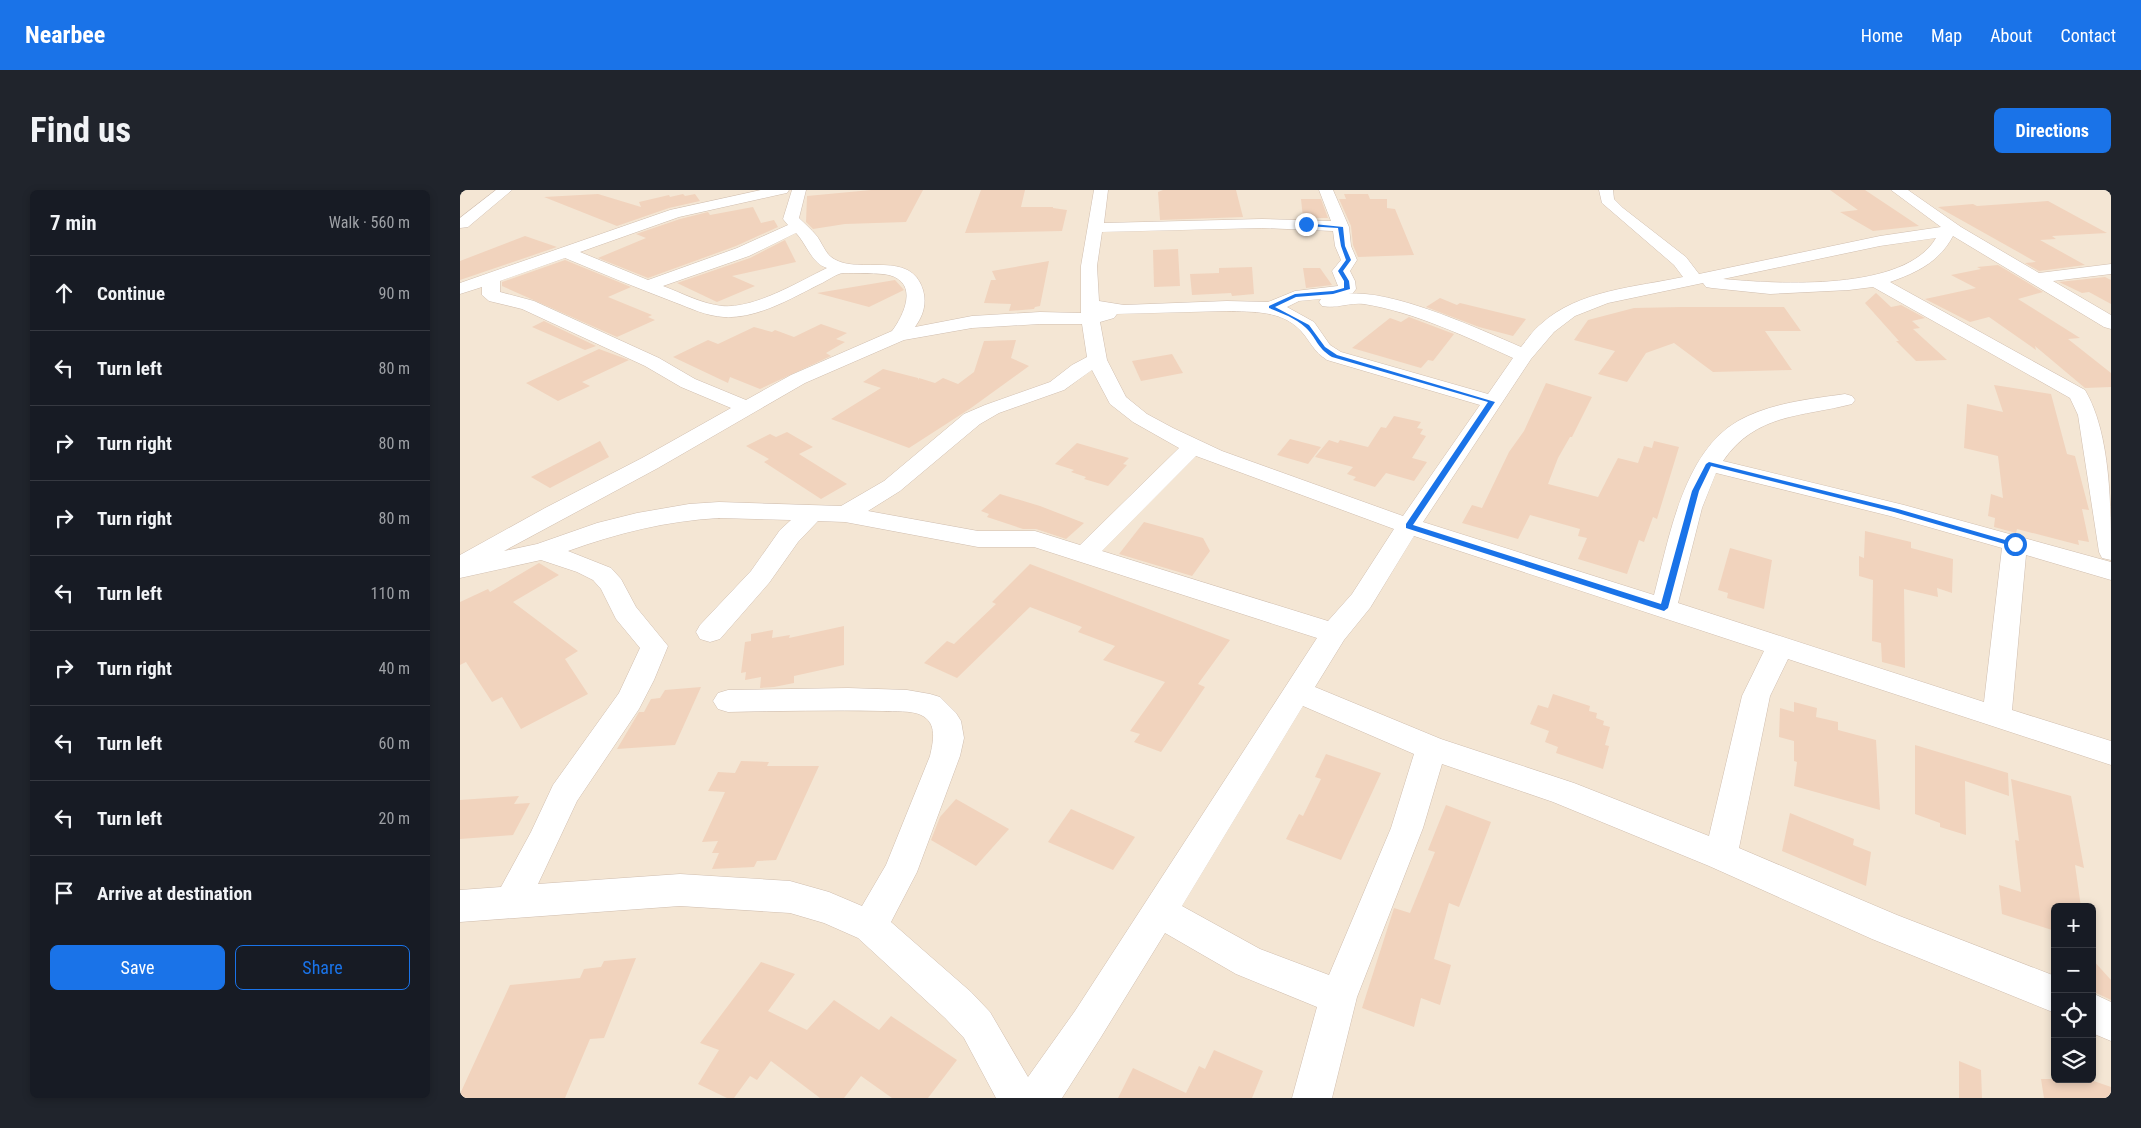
<!DOCTYPE html>
<html lang="en">
<head>
<meta charset="utf-8">
<style>
  :root { --surface:#171b24; --page:#20242c; --text:#f1f3f6; --muted:#9ea1a6; --line:#363941; --accent:#1a73e8 }
  body { margin:0; font-family:"Roboto Condensed",sans-serif; background:var(--page); color:var(--text) }
  .controls { position:absolute; right:15px; bottom:15px; display:grid; overflow:hidden; border-radius:8px; box-shadow:0 2px 8px #0003 }
  .controls button { width:45px; height:45px; display:grid; place-items:center; padding:0; border:0; border-bottom:1px solid var(--line); background:var(--surface); color:var(--text); font:25px sans-serif }
  .stop { position:absolute; width:15px; height:15px; margin:-11px; border:4px solid #1a73e8; border-radius:50%; background:#fff }
  .stop.end { background:#1a73e8; border-color:#fff; box-shadow:0 1px 5px #0008 }
  .list { margin:0; padding:0; list-style:none }
  h2 { display:flex; justify-content:space-between; align-items:center; height:65px; margin:0; padding:0 20px; font-size:21px }
  h2 small { font-size:16px; font-weight:400; color:var(--muted) }
  .list li { display:grid; grid-template-columns:32px 1fr auto; gap:15px; align-items:center; box-sizing:border-box; height:75px; padding:0 20px; border-top:1px solid var(--line) }
  .list b { display:block; font-size:19px; white-space:nowrap }
  .list em { font-size:16px; font-style:normal; color:var(--muted) }
  .actions { display:flex; gap:10px; padding:15px 20px }
  .actions a { flex:1; padding:11px 0; border:1px solid var(--accent); border-radius:8px; text-align:center; font-size:18px; color:var(--accent) }
  .actions .main { background:var(--accent); color:#fff }
  .icon { flex:none; width:28px; height:28px; fill:none; stroke:currentColor; stroke-width:2; stroke-linecap:round; stroke-linejoin:round }
  .map { position:relative; flex:none; width:1651px; height:908px; overflow:hidden; border-radius:8px }
  header { display:flex; align-items:center; gap:30px; box-sizing:border-box; height:70px; padding:0 25px; background:var(--accent); color:#fff }
  header strong { font-size:24px }
  nav { display:flex; gap:28px; margin-inline-start:auto; font-size:18px }
  .intro { display:flex; align-items:center; justify-content:space-between; box-sizing:border-box; height:120px; padding:0 30px }
  h1 { margin:0; font-size:35px }
  .button { padding:12px 22px; border-radius:8px; background:var(--accent); color:#fff; font-size:18px; font-weight:700 }
  main { display:flex; gap:30px; padding:0 30px }
  aside { flex:1; background:var(--surface); border-radius:8px; box-shadow:0 2px 8px #0003 }
  .map>svg:first-child { display:block }
  .residential { fill:#f4e6d4; fill-rule:evenodd }
  .building { fill:#f1d3bd }
  .lines { fill:none; stroke-linecap:round; stroke-linejoin:round }
  .minor-casing { stroke:#d0beaf; stroke-width:1 }
  .minor { fill:#fff; fill-rule:evenodd }
  .route { fill:#1a73e8 }
</style>
</head>
<body>
<header>
<strong>Nearbee</strong>
<nav><a>Home</a><a>Map</a><a>About</a><a>Contact</a></nav>
</header>
<div class="intro"><h1>Find us</h1><a class="button">Directions</a></div>
<main>
<aside>
<h2>7 min<small>Walk · 560 m</small></h2>
<ul class="list">
<li><svg class="icon" aria-label="ahead" viewBox="0 0 24 24"><path d="M12 20V5M6 11l6-6 6 6"/></svg><div><b>Continue</b></div><em>90 m</em></li>
<li><svg class="icon" aria-label="left" viewBox="0 0 24 24"><path d="M17 20v-9H6M10 6l-5 5 5 5"/></svg><div><b>Turn left</b></div><em>80 m</em></li>
<li><svg class="icon" aria-label="right" viewBox="0 0 24 24"><path d="M7 20v-9h11M14 6l5 5-5 5"/></svg><div><b>Turn right</b></div><em>80 m</em></li>
<li><svg class="icon" aria-label="right" viewBox="0 0 24 24"><path d="M7 20v-9h11M14 6l5 5-5 5"/></svg><div><b>Turn right</b></div><em>80 m</em></li>
<li><svg class="icon" aria-label="left" viewBox="0 0 24 24"><path d="M17 20v-9H6M10 6l-5 5 5 5"/></svg><div><b>Turn left</b></div><em>110 m</em></li>
<li><svg class="icon" aria-label="right" viewBox="0 0 24 24"><path d="M7 20v-9h11M14 6l5 5-5 5"/></svg><div><b>Turn right</b></div><em>40 m</em></li>
<li><svg class="icon" aria-label="left" viewBox="0 0 24 24"><path d="M17 20v-9H6M10 6l-5 5 5 5"/></svg><div><b>Turn left</b></div><em>60 m</em></li>
<li><svg class="icon" aria-label="left" viewBox="0 0 24 24"><path d="M17 20v-9H6M10 6l-5 5 5 5"/></svg><div><b>Turn left</b></div><em>20 m</em></li>
<li><svg class="icon" aria-label="arrive" viewBox="0 0 24 24"><path d="M6 21V4h12l-3 4 3 4H6"/></svg><div><b>Arrive at destination</b></div></li>
</ul>
<div class="actions"><a class="main">Save</a><a>Share</a></div>
</aside>
<div class="map">
<svg width="1651" height="908" viewBox="0 0 1651 908">
  <rect width="100%" height="100%" fill="#fcf4e5"/>
  <path class="residential" d="M0,0H1651V908H0ZM1595,717H1632V889H1595Z"/>
  <g class="building">
    <path d="M411,0H463L446,32L385,34L353,39L346,32L347,6Z"/>
    <path d="M521,0H565L561,17H593V18L607,20L602,41L505,43Z"/>
    <path d="M703,0H776L783,27L700,30L698,2Z"/>
    <path d="M1370,0H1405L1459,36L1413,41L1380,22L1398,20Z"/>
    <path d="M138,4L181,17L179,12L209,5L210,7L223,4L225,6L235,4L240,11L209,18L157,36L84,7Z"/>
    <path d="M884,4H908L910,9H927V18L935,19L954,65L898,67L893,55L891,36L879,9H886Z"/>
    <path d="M841,9H861L868,28H843Z"/>
    <path d="M1588,11L1647,43L1592,46L1596,49L1580,50L1625,75L1579,81L1565,73L1576,72L1478,17L1513,14L1517,16Z"/>
    <path d="M293,17L301,33L314,30L318,37L276,56L188,88L138,68L186,48L176,44L220,29L248,22L250,25Z"/>
    <path d="M65,46L97,57L0,90V71Z"/>
    <path d="M325,50L336,72L272,86L295,96L257,112L217,93L290,68Z"/>
    <path d="M718,59L720,96L694,97L693,60Z"/>
    <path d="M105,70L171,97L148,107L192,125L188,127L195,130L157,147L42,96V92Z"/>
    <path d="M589,71L580,116L575,117L574,119L549,121L551,114L524,113L531,90H536L532,81Z"/>
    <path d="M1538,75L1583,102L1558,109L1620,148L1608,149L1651,183V197L1625,198L1575,156L1576,160L1529,127L1510,132L1465,109L1516,98L1491,85L1521,79L1517,77Z"/>
    <path d="M792,77L794,104L772,106L771,103L732,105L730,84L759,83V78Z"/>
    <path d="M843,78H860L872,95L846,98Z"/>
    <path d="M1645,87L1651,90V114L1629,102L1622,103L1599,92Z"/>
    <path d="M435,90L444,100L409,117L357,103Z"/>
    <path d="M1416,103L1431,117L1441,115L1465,128L1452,131L1460,138L1453,139L1487,170L1456,171L1436,151H1439L1405,113Z"/>
    <path d="M980,108L997,115L1000,113L1066,129L1053,146L1019,137L966,117Z"/>
    <path d="M1221,117H1324L1341,141H1305L1332,180L1253,182L1214,153L1186,163L1167,192L1138,184L1155,161L1114,150L1128,130L1174,118Z"/>
    <path d="M949,127L994,144L973,171L968,170L961,178L892,158L930,128L941,132Z"/>
    <path d="M84,131L136,156L125,160L72,137Z"/>
    <path d="M361,134L387,143L376,149L385,152L366,163L371,166L300,199L270,187L268,193L213,167L248,150L258,154L294,137L312,142L315,140L334,147Z"/>
    <path d="M556,150L551,168L569,176L511,218L449,258L371,229L421,198L403,192L423,179L458,188L459,190V188L475,193L483,188L498,194L514,182L524,151Z"/>
    <path d="M139,159L169,170L122,192L130,196L98,211L66,193Z"/>
    <path d="M712,164L723,183L681,191L672,171Z"/>
    <path d="M1086,193L1132,207L1112,247H1110L1098,268L1088,294L1138,307L1158,268L1178,273L1184,256L1192,258L1194,251L1219,257L1197,329L1193,327L1184,352L1179,350L1167,384L1118,369L1127,348L1118,346L1120,339L1070,325L1058,349L1002,333L1012,315L1022,318L1049,262L1064,241Z"/>
    <path d="M1534,195L1591,204L1607,264L1615,266L1629,320L1622,319L1629,352L1618,350L1619,355L1557,339L1556,343L1534,337L1535,328L1528,326L1531,304L1543,308L1538,266L1504,258L1507,214L1543,222Z"/>
    <path d="M934,226L961,232L957,238L963,239L960,244L966,246L952,268L967,272L954,291L926,283L915,297L893,290L896,287L887,284L893,277L855,267L869,250L878,253L880,250L908,257L921,237L926,238Z"/>
    <path d="M327,242L353,257L339,264L387,294L361,309L304,272L309,269L286,256L310,244L316,247Z"/>
    <path d="M830,249L861,257L848,274L817,265Z"/>
    <path d="M140,251L149,267L90,298L71,287Z"/>
    <path d="M617,253L669,268L663,274L667,275L648,296L624,289L626,287L611,282L614,280L595,274Z"/>
    <path d="M540,304L580,316L624,333L606,349L576,339H563L527,327L529,324L521,321Z"/>
    <path d="M684,332L743,348L750,361L732,386L659,364Z"/>
    <path d="M1405,341L1451,352V358L1493,369L1492,403L1477,398L1478,407L1444,399L1445,478L1422,472L1421,453L1412,451L1413,390L1399,386V366L1404,368Z"/>
    <path d="M1270,358L1312,370L1304,419L1267,408L1268,403L1258,400Z"/>
    <path d="M79,373L99,385L53,412L118,461L105,469L128,504L61,539L42,507L32,512L6,472L0,475V412L28,399L30,402Z"/>
    <path d="M570,374L770,450L738,494L745,497L701,562L674,552L680,544L670,541L705,492L643,470L655,456L618,442L622,437L570,417L497,488L464,473L487,451L494,454L536,414L532,412Z"/>
    <path d="M384,436V475L334,486V493L314,497L300,498L301,487L285,490L286,482L281,483L285,452L291,451V444L313,440L312,448L330,445L329,448Z"/>
    <path d="M241,497L215,555L157,559L179,522H184L191,509L200,508L205,500Z"/>
    <path d="M1093,504L1130,516L1129,521L1137,523L1136,528L1144,531L1143,535L1150,537L1145,555L1149,556L1143,579L1096,563L1098,557L1085,552L1089,541L1070,534L1078,515L1088,518Z"/>
    <path d="M1334,512L1357,518L1356,527L1378,532V540L1416,550L1420,620L1334,596L1337,572L1334,571V551L1319,547L1320,518L1334,522Z"/>
    <path d="M1455,555L1548,583L1549,606L1505,591L1506,645L1480,637V633L1455,624Z"/>
    <path d="M866,564L921,583L881,670L826,649L839,624L843,626L861,589L855,587Z"/>
    <path d="M281,571L309,572L307,576H359L316,670L297,671L294,677L252,679L259,663H252L258,651L242,652L265,602L248,601L258,582L275,583Z"/>
    <path d="M1551,589L1611,606L1624,678L1615,675L1621,717H1595V741L1542,724L1539,695L1561,702L1555,650L1559,651Z"/>
    <path d="M59,606L54,614L70,613L53,645L0,649V610Z"/>
    <path d="M496,609L549,639L516,676L471,650L480,627Z"/>
    <path d="M986,615L1031,632L999,717L989,713L974,769L991,775L980,815L961,808L954,837L902,818L934,718L950,723L975,662L968,660Z"/>
    <path d="M611,619L675,647L653,680L588,652Z"/>
    <path d="M1330,623L1394,649L1393,655L1411,662L1406,696L1322,661Z"/>
    <path d="M176,768L144,848L130,849L105,908H0V904L50,795L120,788L124,779L141,777L144,771Z"/>
    <path d="M1632,769L1651,790V810L1632,801Z"/>
    <path d="M301,772L335,784L308,821L347,840L374,810L419,840L431,826L497,870L468,908H432L401,886L384,908H360L311,871L297,890L290,886L274,908H267L238,894L259,860L240,853Z"/>
    <path d="M754,860L803,881L792,908H658L673,878L726,903L739,876L745,879Z"/>
    <path d="M1499,871L1521,880L1522,908H1499Z"/>
    <path d="M1581,889H1628L1651,897V908H1584Z"/>
  </g>
  <g class="lines">
    <defs>
      <g id="minor">
        <path d="M36,0H52L8,37L0,38V28Z"/>
        <path d="M301,0H329L327,3L322,4L219,27L120,62L188,90L277,58L328,35L323,29L332,0H346L339,28C345,34 351,39 356,45C362,52 365,64 374,69C400,85 451,59 463,100C467,114 463,126 455,137L512,126L580,122L621,123V76L634,0H648L644,33L802,29L871,31L859,0H873L889,37L891,56L897,70L890,81L895,91L896,99L893,103L888,104C932,99 1019,139 1061,157C1067,150 1073,140 1081,134C1118,100 1177,97 1223,87L1214,75L1142,13L1139,0H1153L1154,9L1163,18L1226,67L1239,84L1420,46L1481,37L1431,0H1448L1501,37L1579,83L1651,74V84L1593,91L1651,125V139L1644,137L1493,46C1479,72 1458,82 1430,92L1625,200C1651,244 1651,318 1651,370L1642,368L1639,362L1618,225L1610,208L1413,97L1389,100L1310,104L1252,98L1246,97L1243,93L1148,113L1115,126L1094,142L1071,169L963,332L1194,405C1209,349 1223,262 1278,231C1310,213 1350,209 1385,204L1392,206L1395,210L1392,214C1342,227 1296,223 1263,271L1444,315L1651,372V390L1566,365L1552,520L1651,551V575L1328,469L1310,506L1279,658L1437,725L1595,786V823L1412,749L1249,676L1093,612L982,574L963,638L897,807L872,908H832L857,817L776,784L705,743L641,847L602,908H536L504,848L485,828L398,748L364,733L330,723L220,716L0,732V700L41,697L71,642L93,595L159,503L180,458L156,429L141,399L133,390L117,382L81,370L0,388V365L85,318L182,268L271,218L221,197L185,176L62,119L29,111L22,105V97L0,104V93L210,20ZM802,38L873,41L875,56L881,70L872,81L878,96L835,101L808,112L767,111L664,115L639,111L637,76L642,42ZM336,43C346,53 352,74 367,78C338,92 294,119 262,116C242,114 222,103 203,96L289,66ZM1476,48C1445,102 1318,94 1263,89L1420,56ZM105,68C141,83 177,98 214,112C230,118 246,126 264,127C297,129 332,108 360,94C367,91 377,83 384,83C393,83 421,83 429,85C459,93 444,125 432,141L331,185L286,210L235,189L199,168L74,111L40,102V91ZM861,109L859,112L862,116C876,119 890,112 904,114C954,122 1007,147 1053,168L1028,204L881,162L870,155L854,132L827,117L839,111ZM767,121C793,122 822,120 841,141C851,152 853,161 867,170L1020,215L943,326L762,261L713,238L687,224L666,207L647,170L640,132L654,128L657,124ZM580,134H622L627,167L612,175L590,192L525,215L504,224L424,291L381,316L259,312L229,314L177,323L137,333L77,354L44,361L198,278L345,193L444,150L512,138ZM632,180L650,214L673,232L719,258L620,355L575,341H518L408,321L440,301L520,234L539,223L604,200ZM736,266L934,339L892,404L868,431L642,361ZM1256,283L1430,326L1542,358L1524,512L1218,413L1242,318ZM259,328L331,330L320,340L291,381L240,435L236,442L240,449L250,452L260,449L309,393L338,352L358,331L385,332L518,357H574L857,448L615,821L568,887L530,822L511,802L431,732L457,682L500,566L504,548L501,531L496,523L480,507L470,504L447,500L388,498L268,500L258,503L253,511L258,519L268,522C320,521 371,520 423,521C434,522 451,520 461,525C478,533 473,552 470,566L426,675L402,716L369,702L330,691L220,684L78,694L117,611L179,519L194,490L208,456L176,417L161,389L151,378L108,361C158,343 206,331 259,328ZM954,346L1304,461L1282,506L1249,646L1114,593L981,549L855,497L884,450L910,418ZM843,516L954,564L931,638L869,785L800,759L722,716Z"/>
        <path d="M1632,803L1651,812V851L1632,843Z"/>
      </g>
    </defs>
    <use href="#minor" class="minor-casing"/>
    <use href="#minor" class="minor"/>
  </g>
  <path class="route" d="M844,33L883,37L885,56L891,70L883,81L889,91L890,99L873,104L836,107L815,117L849,135L865,157L877,165L1035,212L953,335L1201,414L1232,301L1246,274L1249,272L1438,319L1559,354L1555,357L1434,322L1251,276L1239,301L1208,418L1204,421L946,338V334L1028,212L872,167C856,157 857,148 845,137C836,128 821,123 809,118V116L835,104L873,101L884,98V91L878,81L886,70L881,56L878,38L846,36Z"/>
</svg>
<div class="controls">
<button>+</button>
<button>−</button>
<button><svg class="icon" aria-label="locate" viewBox="0 0 24 24"><circle cx="12" cy="12" r="6"/><path d="M12 2v4M12 18v4M2 12h4M18 12h4"/></svg></button>
<button><svg class="icon" aria-label="layers" viewBox="0 0 24 24"><path d="M12 4l9 5-9 5-9-5zM3 14l9 5 9-5"/></svg></button>
</div>
<div class="stop" style="left:1555px;top:354px"></div>
<div class="stop end" style="left:846px;top:34px"></div>
</div>
</main>
</body>
</html>
